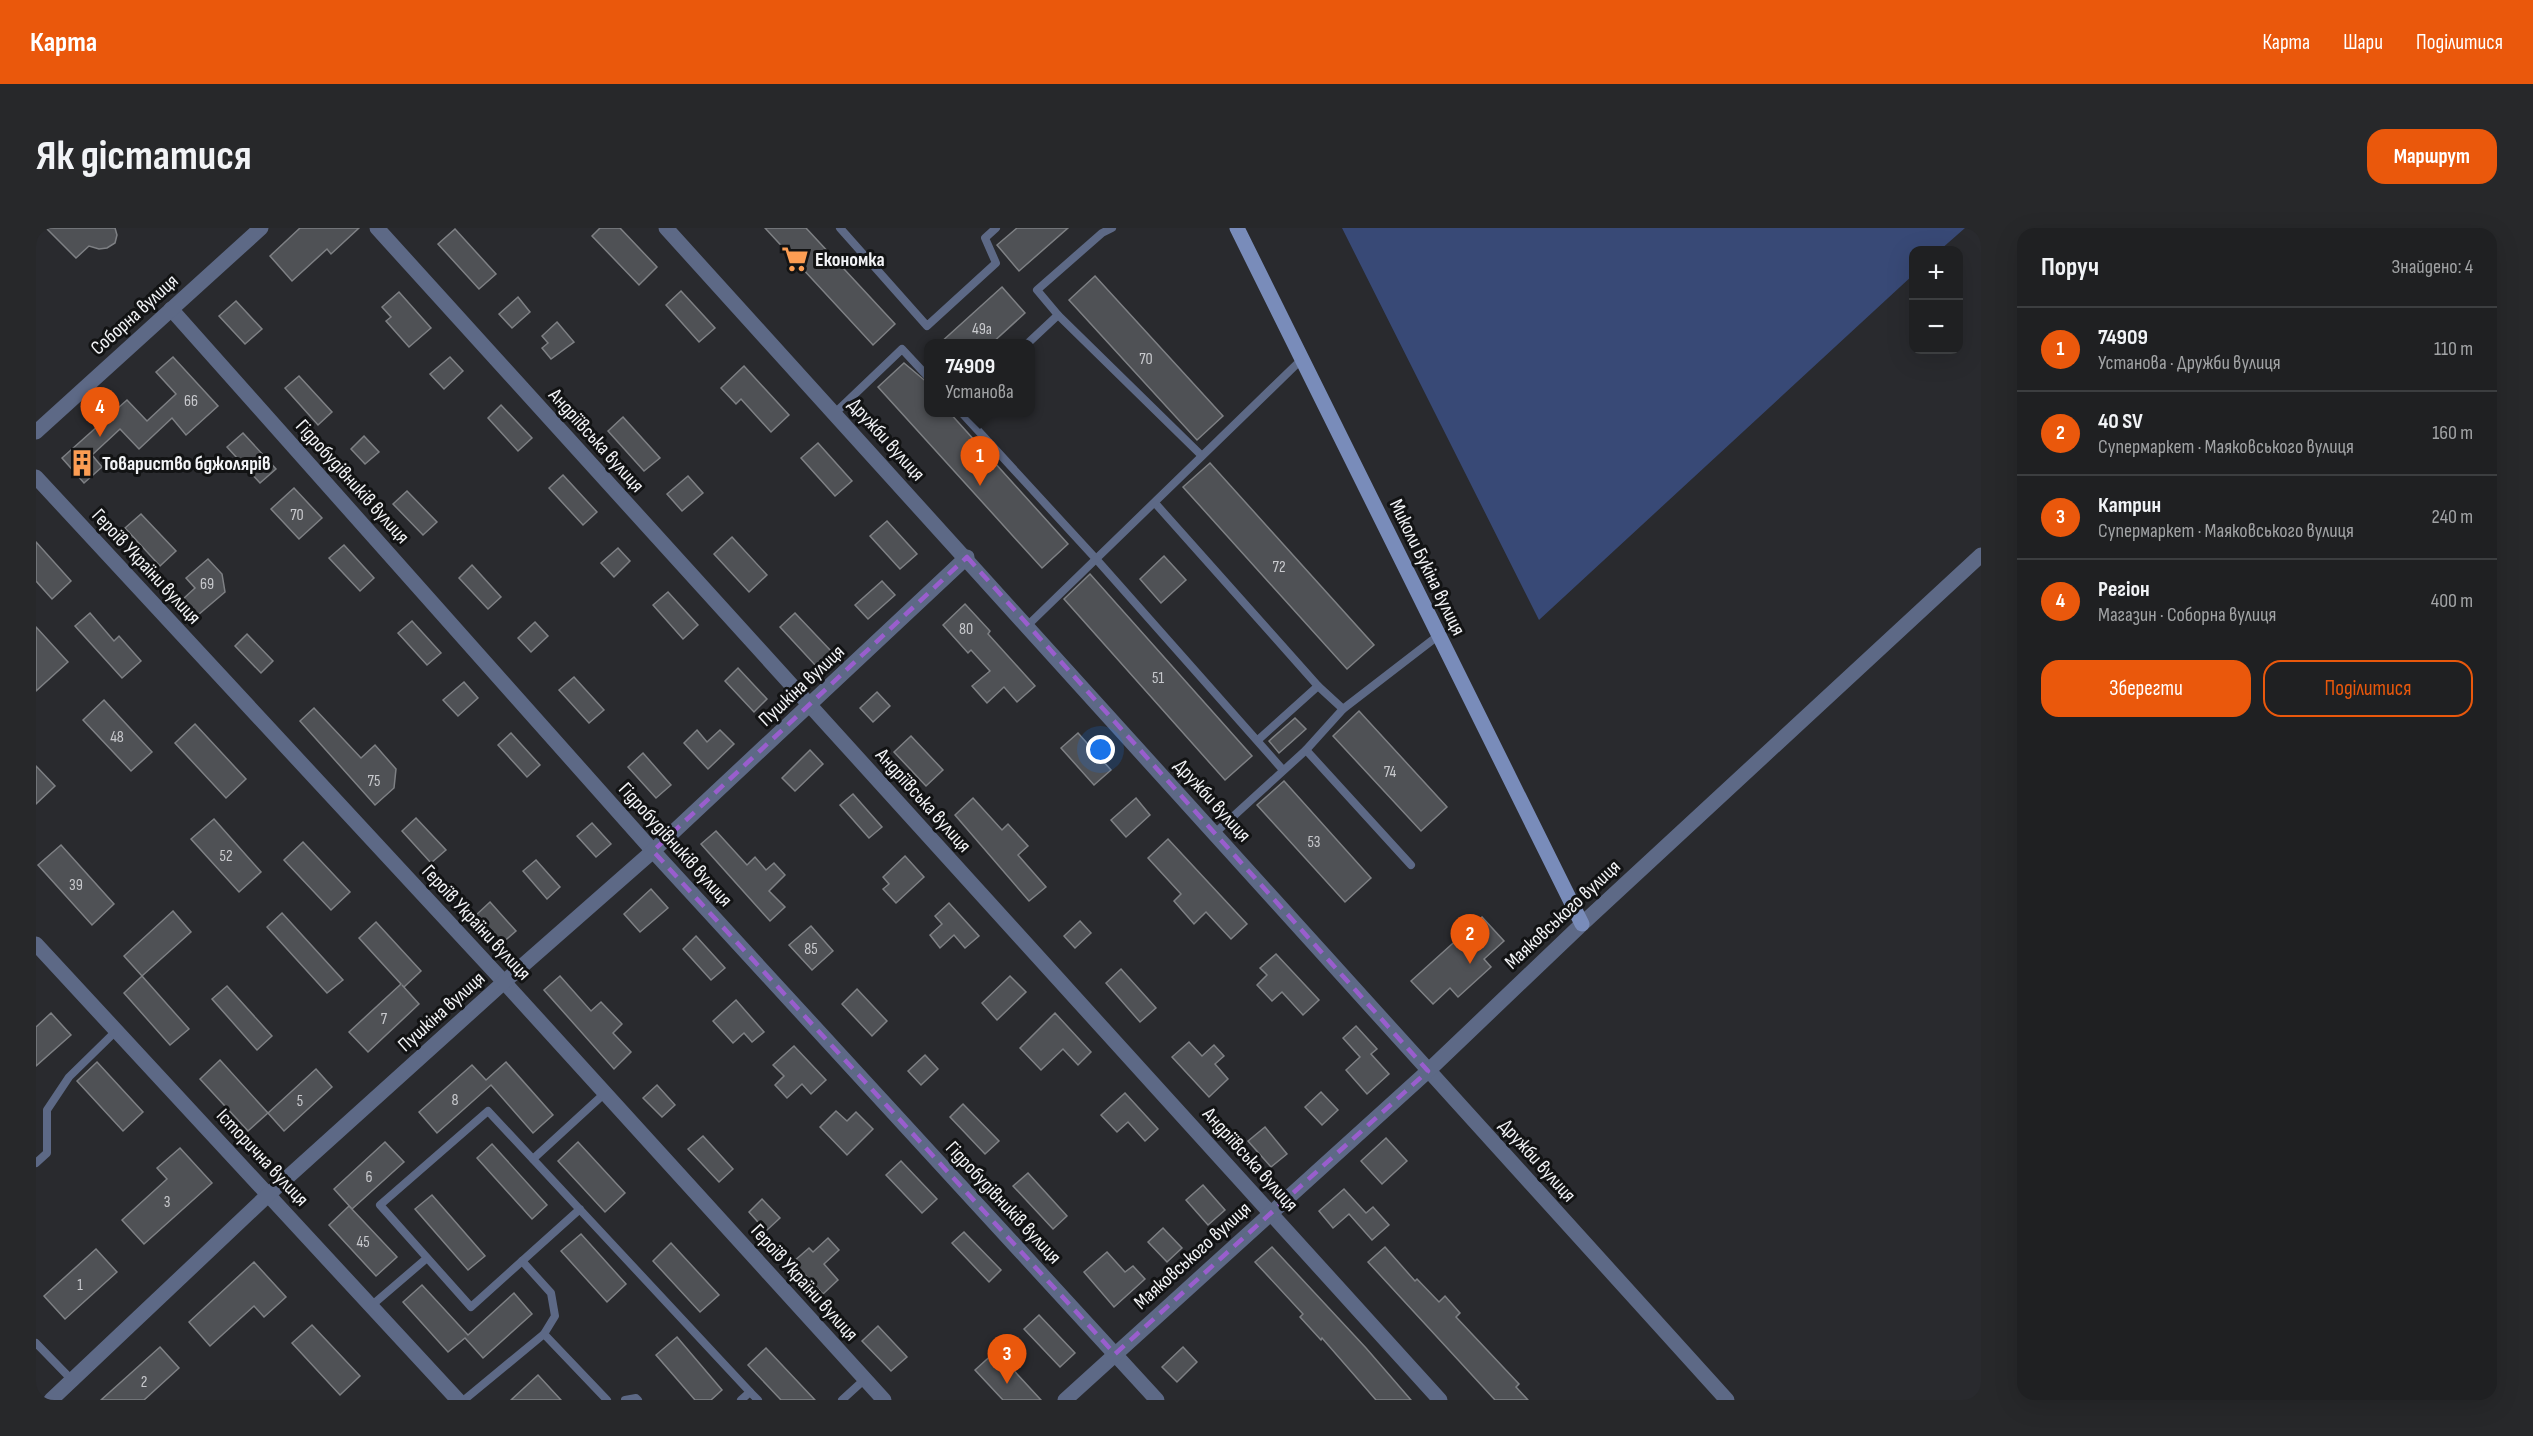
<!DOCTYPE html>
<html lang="uk">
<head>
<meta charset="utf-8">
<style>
  :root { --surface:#1f2022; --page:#27282a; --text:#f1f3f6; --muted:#a1a3a5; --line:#3c3e40; --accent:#ea580c }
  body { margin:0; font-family:"Sofia Sans Condensed",sans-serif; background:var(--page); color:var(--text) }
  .controls { position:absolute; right:18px; top:18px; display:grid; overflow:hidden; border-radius:12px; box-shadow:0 6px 24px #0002 }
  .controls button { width:54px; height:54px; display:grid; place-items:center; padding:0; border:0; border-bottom:2px solid var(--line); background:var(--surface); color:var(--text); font:30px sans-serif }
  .you { position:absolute; left:1065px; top:522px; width:21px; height:21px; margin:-15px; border:4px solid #fff; border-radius:50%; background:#1a73e8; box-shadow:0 0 0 9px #1a73e833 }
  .badge { display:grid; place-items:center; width:39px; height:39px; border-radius:50%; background:var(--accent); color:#fff; font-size:20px; font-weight:700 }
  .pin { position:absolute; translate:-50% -50px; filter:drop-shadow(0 2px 3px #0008) }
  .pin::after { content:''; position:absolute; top:32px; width:21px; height:18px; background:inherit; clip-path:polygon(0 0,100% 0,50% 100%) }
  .popup { position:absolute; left:888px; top:111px; width:111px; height:78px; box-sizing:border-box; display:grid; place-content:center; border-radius:12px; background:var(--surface); filter:drop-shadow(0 2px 4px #0005); font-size:20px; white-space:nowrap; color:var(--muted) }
  .popup b { font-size:22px; color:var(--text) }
  .popup::after { content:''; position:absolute; left:50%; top:100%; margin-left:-12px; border:12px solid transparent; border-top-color:var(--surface) }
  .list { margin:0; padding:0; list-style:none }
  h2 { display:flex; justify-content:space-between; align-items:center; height:78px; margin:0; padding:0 24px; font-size:26px }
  h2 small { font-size:20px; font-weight:400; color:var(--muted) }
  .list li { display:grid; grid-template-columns:39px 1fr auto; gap:18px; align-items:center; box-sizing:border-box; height:84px; padding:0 24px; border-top:2px solid var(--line) }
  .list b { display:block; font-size:22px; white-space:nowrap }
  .list p { margin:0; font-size:20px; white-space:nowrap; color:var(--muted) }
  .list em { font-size:20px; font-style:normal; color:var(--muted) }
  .actions { display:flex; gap:12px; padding:18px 24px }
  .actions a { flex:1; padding:14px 0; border:2px solid var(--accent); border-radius:18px; text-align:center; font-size:21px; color:var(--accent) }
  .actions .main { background:var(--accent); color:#fff }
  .map { position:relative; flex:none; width:1945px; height:1172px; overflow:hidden; border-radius:18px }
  header { display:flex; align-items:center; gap:36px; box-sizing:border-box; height:84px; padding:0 30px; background:var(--accent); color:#fff }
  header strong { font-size:28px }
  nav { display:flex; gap:33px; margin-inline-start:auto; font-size:21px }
  .intro { display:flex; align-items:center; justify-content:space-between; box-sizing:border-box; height:144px; padding:0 36px }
  h1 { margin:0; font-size:42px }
  .button { padding:15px 27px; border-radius:18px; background:var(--accent); color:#fff; font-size:21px; font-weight:700 }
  main { display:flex; gap:36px; padding:0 36px }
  aside { flex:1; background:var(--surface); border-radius:18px; box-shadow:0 6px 24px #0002 }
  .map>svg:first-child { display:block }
  .green { fill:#384976 }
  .building { fill:#4f5155; stroke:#7e8084; stroke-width:1.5 }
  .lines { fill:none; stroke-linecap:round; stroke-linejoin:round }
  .lane { stroke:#5d6986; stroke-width:8 }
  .street { stroke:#5d6986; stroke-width:15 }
  .secondary { stroke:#798cba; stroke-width:15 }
  .marked { fill:none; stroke:#995ecd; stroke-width:4.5; stroke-dasharray:12 8; stroke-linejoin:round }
  .labels { text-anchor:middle; stroke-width:6; stroke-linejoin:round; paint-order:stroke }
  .number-label { font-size:16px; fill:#c9cace }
  .poi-label { font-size:20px; font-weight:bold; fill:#f2f3f6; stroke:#121314; text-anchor:start }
  .street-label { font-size:20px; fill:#f2f3f6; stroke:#121314 }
</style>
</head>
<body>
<header>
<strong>Карта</strong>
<nav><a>Карта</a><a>Шари</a><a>Поділитися</a></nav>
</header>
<div class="intro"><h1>Як дістатися</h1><a class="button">Маршрут</a></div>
<main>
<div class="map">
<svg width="1945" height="1172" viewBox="0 0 1945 1172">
  <rect width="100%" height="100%" fill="#292a2e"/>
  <path class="green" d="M1306,0H1929L1904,22H1878L1877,47L1503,392Z"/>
  <g class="building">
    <path d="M10,0H79L81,7L79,15L71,20L63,21L53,18L40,30Z"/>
    <path d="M264,0H323L295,26L291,21L256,53L234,28Z"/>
    <path d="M564,0H584L621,39L603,57L556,8Z"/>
    <path d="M729,0H770L859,96L837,117Z"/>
    <path d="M981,0H1032L983,43L961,17Z"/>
    <path d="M419,1L460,46L443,61L402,16Z"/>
    <path d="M1059,48L1187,188L1161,212L1033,72Z"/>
    <path d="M966,59L989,85L955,116H903Z"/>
    <path d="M645,63L679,100L663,114L630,77Z"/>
    <path d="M363,64L395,100L373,119L350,93L355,89L346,79Z"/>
    <path d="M482,69L494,84L476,100L463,86Z"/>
    <path d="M200,73L226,101L209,116L183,88Z"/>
    <path d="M521,94L538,114L515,131L506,120L512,115L506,108Z"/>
    <path d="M137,129L182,178L150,207L136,190L103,221L84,201L56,227L66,239L48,255L26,230L91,172L111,193L140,166L120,144Z"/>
    <path d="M414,129L427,143L408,161L394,146Z"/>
    <path d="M868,135L893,156V184H913L1032,316L1006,340L842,159Z"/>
    <path d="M708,138L753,187L735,204L705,171L700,176L685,160Z"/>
    <path d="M263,148L296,184L282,197L249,160Z"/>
    <path d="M465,177L496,210L482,223L452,190Z"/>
    <path d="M587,189L624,230L608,243L572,203Z"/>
    <path d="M207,205L240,241L224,255L191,219Z"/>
    <path d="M328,208L343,224L329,236L315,221Z"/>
    <path d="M782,215L816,253L799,268L765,230Z"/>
    <path d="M1174,235L1338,417L1311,441L1147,259Z"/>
    <path d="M527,247L561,284L547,297L513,260Z"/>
    <path d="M652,248L667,265L646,283L631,266Z"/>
    <path d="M258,260L286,290L263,311L235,281Z"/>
    <path d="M371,263L401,294L387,307L357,276Z"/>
    <path d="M105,286L140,323L124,338L89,300Z"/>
    <path d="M851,293L881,326L864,341L834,308Z"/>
    <path d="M696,309L731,347L713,364L678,326Z"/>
    <path d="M0,314L35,353L16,371L0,353Z"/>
    <path d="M308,317L338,350L324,363L293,330Z"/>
    <path d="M582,320L594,333L578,349L565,335Z"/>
    <path d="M1128,328L1150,352L1125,375L1104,351Z"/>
    <path d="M172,331L186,346L189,364L162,387L147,371L159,360L150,350Z"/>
    <path d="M436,337L465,369L452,381L423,350Z"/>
    <path d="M1054,346L1216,528L1189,552L1028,371Z"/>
    <path d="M846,353L859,367L832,391L819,377Z"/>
    <path d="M632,364L662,397L647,411L617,377Z"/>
    <path d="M929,376L954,403L952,406L999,458L981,474L968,459L951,475L936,458L954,443L935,422L932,425L907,397Z"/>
    <path d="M54,385L78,413L83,408L105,433L86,450L39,398Z"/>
    <path d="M759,385L795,423L780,438L744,399Z"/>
    <path d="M376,393L405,425L391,437L362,405Z"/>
    <path d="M499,394L512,408L495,424L482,410Z"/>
    <path d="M0,399L32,434L0,463Z"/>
    <path d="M211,406L237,433L225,445L199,418Z"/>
    <path d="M702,440L731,471L718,484L689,453Z"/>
    <path d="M538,449L568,482L553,495L523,462Z"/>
    <path d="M428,454L442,470L422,488L407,472Z"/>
    <path d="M841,464L854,478L837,494L824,480Z"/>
    <path d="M68,472L116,524L95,543L47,492Z"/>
    <path d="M278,480L325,530L339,517L360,541L358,560L339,577L264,493Z"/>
    <path d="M1323,483L1411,579L1385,603L1297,508Z"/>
    <path d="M1259,490L1270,501L1243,525L1233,513Z"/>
    <path d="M159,496L210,551L190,570L139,515Z"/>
    <path d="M661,502L671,514L684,502L698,516L672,541L648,515Z"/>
    <path d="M475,505L504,537L491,549L462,517Z"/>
    <path d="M1042,505L1075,542L1058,557L1025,520Z"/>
    <path d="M875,508L907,542L890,558L858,524Z"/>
    <path d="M774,522L787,536L759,563L746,550Z"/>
    <path d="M607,525L635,557L620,570L592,539Z"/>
    <path d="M0,538L19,558L0,576Z"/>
    <path d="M1248,553L1335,650L1309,674L1221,577Z"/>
    <path d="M817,566L846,599L833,610L804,577Z"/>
    <path d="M937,570L966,602L972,596L992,618L982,627L1010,659L993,673L919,587Z"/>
    <path d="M1100,570L1114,587L1090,609L1075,592Z"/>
    <path d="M380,590L410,622L395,635L366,603Z"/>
    <path d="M178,591L225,644L203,664L155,611Z"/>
    <path d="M556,595L575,616L560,629L541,608Z"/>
    <path d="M680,603L711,637L719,629L730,642L738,635L749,647L733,663L749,679L734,693L665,616Z"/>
    <path d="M1132,611L1211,696L1195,711L1170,684L1158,696L1138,673L1145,666L1112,630Z"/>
    <path d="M267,614L314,664L295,682L248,632Z"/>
    <path d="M25,617L78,676L56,697L2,637Z"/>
    <path d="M869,628L888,649L860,675L847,661L853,656L847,649Z"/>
    <path d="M500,632L524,659L511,671L487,643Z"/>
    <path d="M615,661L632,680L604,704L588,686Z"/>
    <path d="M454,674L480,703L465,716L439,688Z"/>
    <path d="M913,675L943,708L929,720L918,707L904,720L894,707L906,696L899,688Z"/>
    <path d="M137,683L155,704L106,748L88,728Z"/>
    <path d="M246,685L307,752L291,765L231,699Z"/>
    <path d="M1446,689L1468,713L1448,731L1455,739L1422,769L1414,760L1397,776L1375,753Z"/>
    <path d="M1044,693L1055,705L1039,720L1028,708Z"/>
    <path d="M340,694L385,743L368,759L366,757L383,776L332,824L313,804L365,756L323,710Z"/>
    <path d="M775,698L797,723L776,742L753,717Z"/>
    <path d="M660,708L689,740L675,752L647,721Z"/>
    <path d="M1240,726L1283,772L1267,787L1246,764L1236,773L1221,757L1231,747L1224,740Z"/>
    <path d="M1085,741L1120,780L1104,794L1070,755Z"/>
    <path d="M106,748L153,801L134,817L88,765Z"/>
    <path d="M524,748L555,783L565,774L586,796L577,805L595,824L578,841L508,762Z"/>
    <path d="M974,748L990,764L961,792L946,775Z"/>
    <path d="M191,758L236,808L221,822L176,771Z"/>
    <path d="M821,761L851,793L836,808L806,776Z"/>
    <path d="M700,772L728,804L716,814L708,805L697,815L677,793Z"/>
    <path d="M15,785L35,807L0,838V799Z"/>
    <path d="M1019,785L1055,824L1042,837L1027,821L1005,842L984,820Z"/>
    <path d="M1320,798L1341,821L1335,826L1353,846L1331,866L1310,842L1324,829L1307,810Z"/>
    <path d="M1153,814L1166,828L1178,817L1188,828L1179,836L1192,851L1173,869L1136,829Z"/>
    <path d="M758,818L790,852L775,866L766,856L751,870L739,857L748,848L737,837Z"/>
    <path d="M889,827L902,841L885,857L872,843Z"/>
    <path d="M184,832L232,885L212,903L164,851Z"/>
    <path d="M61,834L107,884L87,903L41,853Z"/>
    <path d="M470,834L517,887L497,905L455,857L401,905L383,884L436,837L450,852Z"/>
    <path d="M280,841L296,859L248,903L232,885Z"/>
    <path d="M621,857L639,877L626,889L607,870Z"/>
    <path d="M1285,864L1302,882L1286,897L1269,879Z"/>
    <path d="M1089,865L1122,901L1109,913L1092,894L1081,904L1065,887Z"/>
    <path d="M927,876L963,913L949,926L914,889Z"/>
    <path d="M800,883L811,893L820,884L837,901L811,927L784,899Z"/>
    <path d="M1229,899L1251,926L1235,939L1212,913Z"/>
    <path d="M667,908L697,941L683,954L652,921Z"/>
    <path d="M1350,910L1371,933L1346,956L1325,933Z"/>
    <path d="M349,914L368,934L316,981L298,961Z"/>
    <path d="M542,914L589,965L569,984L522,933Z"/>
    <path d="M456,916L511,977L496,991L441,930Z"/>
    <path d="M144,920L176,955L108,1016L86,992L131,951L121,940Z"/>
    <path d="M865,933L901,971L886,985L850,947Z"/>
    <path d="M992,945L1031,988L1017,1001L977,958Z"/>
    <path d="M1167,957L1189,982L1172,997L1150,972Z"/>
    <path d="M1308,961L1330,985L1337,979L1353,997L1336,1012L1313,986L1297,1000L1283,983Z"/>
    <path d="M396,967L449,1028L432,1042L379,981Z"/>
    <path d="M726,971L744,990L730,1003L713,984Z"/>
    <path d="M313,978L361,1029L340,1048L293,997Z"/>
    <path d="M1127,1000L1146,1020L1131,1034L1112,1014Z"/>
    <path d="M928,1004L965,1042L953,1054L916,1015Z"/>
    <path d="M545,1006L590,1056L571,1074L525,1023Z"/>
    <path d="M792,1010L803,1022L788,1036L802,1052L787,1066L757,1034L773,1020L777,1024Z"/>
    <path d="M635,1015L683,1067L664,1084L617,1033Z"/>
    <path d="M1236,1019L1330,1120L1375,1172H1340L1286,1110L1285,1112L1264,1089L1267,1086L1219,1034Z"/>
    <path d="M1349,1019L1379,1053L1381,1051L1403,1074L1409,1068L1424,1085L1420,1089L1483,1156L1480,1159L1492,1172H1459L1332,1034Z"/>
    <path d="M60,1021L81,1044L29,1091L8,1068Z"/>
    <path d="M1071,1024L1089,1044L1097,1038L1109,1051L1078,1079L1048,1044Z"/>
    <path d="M218,1034L250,1069L228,1089L218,1078L174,1118L153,1094Z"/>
    <path d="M386,1057L432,1107L478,1065L496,1086L447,1130L429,1110L412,1124L367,1074Z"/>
    <path d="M1003,1087L1039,1125L1024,1139L988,1101Z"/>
    <path d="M276,1097L324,1148L304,1167L256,1115Z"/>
    <path d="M842,1098L871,1129L855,1143L826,1113Z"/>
    <path d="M641,1109L686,1162L675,1172H659L620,1127Z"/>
    <path d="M124,1119L143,1140L108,1172H65Z"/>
    <path d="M1147,1119L1161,1134L1141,1154L1126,1139Z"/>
    <path d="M730,1120L779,1172H745L712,1137Z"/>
    <path d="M960,1123L1005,1172H967L939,1142Z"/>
    <path d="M502,1147L525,1172H475Z"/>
  </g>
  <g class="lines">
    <g class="lane">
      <path d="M804,0L891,98L960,35L949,10L960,0"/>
      <path d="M1076,0L1066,5L1001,62L1022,87L1165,227"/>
      <path d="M991,116L1022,87"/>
      <path d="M925,184L1061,332L1247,542"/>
      <path d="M799,185L866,121L893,150"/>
      <path d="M1119,275L1282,458L1307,481"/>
      <path d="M992,397L1266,131"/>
      <path d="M1222,512L1282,458"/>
      <path d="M1270,522L1375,637"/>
      <path d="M1179,605L1270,522L1307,481L1403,407"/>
      <path d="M497,931L569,865"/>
      <path d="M0,935L11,925V882L33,849L81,802"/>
      <path d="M544,981L435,1079L344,977L452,883C539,977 627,1070 714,1164"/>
      <path d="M486,1033L515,1065L519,1088L508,1106"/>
      <path d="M335,1078L391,1030"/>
      <path d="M0,1115L35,1151"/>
      <path d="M428,1172L508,1106L571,1172"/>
      <path d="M589,1172L600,1170L602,1172"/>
      <path d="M705,1172L714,1164L722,1172"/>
      <path d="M806,1172L829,1151"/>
    </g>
    <g class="street">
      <path d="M341,0L1404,1172"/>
      <path d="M630,0C986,389 1337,782 1691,1172"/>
      <path d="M135,81L617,623L1121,1172"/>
      <path d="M0,204L225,0"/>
      <path d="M0,249L468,754L848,1172"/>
      <path d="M0,716L422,1172"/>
      <path d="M15,1172L233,966L468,754L617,623L931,329"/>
      <path d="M1029,1172L1392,843L1546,696L1945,327"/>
    </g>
    <path class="secondary" d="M1201,0L1546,696"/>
  </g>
  <path class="marked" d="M931,329L1392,843L1079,1126L617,623Z"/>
  <defs>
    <symbol id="supermarket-bare" viewBox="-9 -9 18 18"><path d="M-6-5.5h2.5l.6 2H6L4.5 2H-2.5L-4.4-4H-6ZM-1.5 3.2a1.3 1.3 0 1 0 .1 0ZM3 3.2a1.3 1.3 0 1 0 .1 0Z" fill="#fc9d53" stroke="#121314" stroke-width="2.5" paint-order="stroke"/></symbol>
    <symbol id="building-bare" viewBox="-9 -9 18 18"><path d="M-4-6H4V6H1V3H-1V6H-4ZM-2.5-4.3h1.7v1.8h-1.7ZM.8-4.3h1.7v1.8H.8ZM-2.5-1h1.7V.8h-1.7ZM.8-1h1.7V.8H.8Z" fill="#fc9d53" stroke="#121314" stroke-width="2.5" paint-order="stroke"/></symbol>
  </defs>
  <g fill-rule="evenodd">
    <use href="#supermarket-bare" x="740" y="12" width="38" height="38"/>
    <use href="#building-bare" x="27" y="216" width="38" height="38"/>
  </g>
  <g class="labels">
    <g class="number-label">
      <text x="946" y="106">49а</text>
      <text x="1110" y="136">70</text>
      <text x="155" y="178">66</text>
      <text x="261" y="292">70</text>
      <text x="1243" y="344">72</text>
      <text x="171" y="361">69</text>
      <text x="930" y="406">80</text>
      <text x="1122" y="455">51</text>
      <text x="81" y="514">48</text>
      <text x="1354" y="549">74</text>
      <text x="338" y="558">75</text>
      <text x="1278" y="619">53</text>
      <text x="190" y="633">52</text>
      <text x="40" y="662">39</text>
      <text x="775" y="726">85</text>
      <text x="348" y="796">7</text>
      <text x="419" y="877">8</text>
      <text x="264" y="878">5</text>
      <text x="333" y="954">6</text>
      <text x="131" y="979">3</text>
      <text x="327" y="1019">45</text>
      <text x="44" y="1062">1</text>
      <text x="108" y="1159">2</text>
    </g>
    <g class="poi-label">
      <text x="779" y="38">Економка</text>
      <text x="66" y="242">Товариство бджолярів</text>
    </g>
    <g class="street-label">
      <text transform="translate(98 86) rotate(-42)" y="7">Соборна вулиця</text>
      <text transform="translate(851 211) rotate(48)" y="7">Дружби вулиця</text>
      <text transform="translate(561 212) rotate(48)" y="7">Андріївська вулиця</text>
      <text transform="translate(317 253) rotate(48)" y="7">Гідробудівників вулиця</text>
      <text transform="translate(111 338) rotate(47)" y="7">Героїв України вулиця</text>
      <text transform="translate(1392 339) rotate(64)" y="7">Миколи Букіна вулиця</text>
      <text transform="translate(765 457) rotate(-43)" y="7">Пушкіна вулиця</text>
      <text transform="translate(888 572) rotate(48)" y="7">Андріївська вулиця</text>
      <text transform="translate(1177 572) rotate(48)" y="7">Дружби вулиця</text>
      <text transform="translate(640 616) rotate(48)" y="7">Гідробудівників вулиця</text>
      <text transform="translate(1526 686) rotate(-43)" y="7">Маяковського вулиця</text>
      <text transform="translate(441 694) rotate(47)" y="7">Героїв України вулиця</text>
      <text transform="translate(405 783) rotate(-42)" y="7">Пушкіна вулиця</text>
      <text transform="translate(227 929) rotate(47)" y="7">Історична вулиця</text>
      <text transform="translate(1215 931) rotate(48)" y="7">Андріївська вулиця</text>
      <text transform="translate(1502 932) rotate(48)" y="7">Дружби вулиця</text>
      <text transform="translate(968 974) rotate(47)" y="7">Гідробудівників вулиця</text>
      <text transform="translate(1156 1027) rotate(-42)" y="7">Маяковського вулиця</text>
      <text transform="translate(769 1054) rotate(48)" y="7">Героїв України вулиця</text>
    </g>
  </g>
</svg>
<div class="controls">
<button>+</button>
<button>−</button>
</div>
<div class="you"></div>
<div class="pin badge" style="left:944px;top:258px">1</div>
<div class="popup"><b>74909</b>Установа</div>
<div class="pin badge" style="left:1434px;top:736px">2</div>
<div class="pin badge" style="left:971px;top:1156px">3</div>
<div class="pin badge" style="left:64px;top:209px">4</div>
</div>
<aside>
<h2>Поруч<small>Знайдено: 4</small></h2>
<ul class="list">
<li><span class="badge">1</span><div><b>74909</b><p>Установа · Дружби вулиця</p></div><em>110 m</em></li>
<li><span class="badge">2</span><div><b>40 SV</b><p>Супермаркет · Маяковського вулиця</p></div><em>160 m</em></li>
<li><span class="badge">3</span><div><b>Катрин</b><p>Супермаркет · Маяковського вулиця</p></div><em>240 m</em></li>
<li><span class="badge">4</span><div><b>Регіон</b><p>Магазин · Соборна вулиця</p></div><em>400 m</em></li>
</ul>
<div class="actions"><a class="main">Зберегти</a><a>Поділитися</a></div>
</aside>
</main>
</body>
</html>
